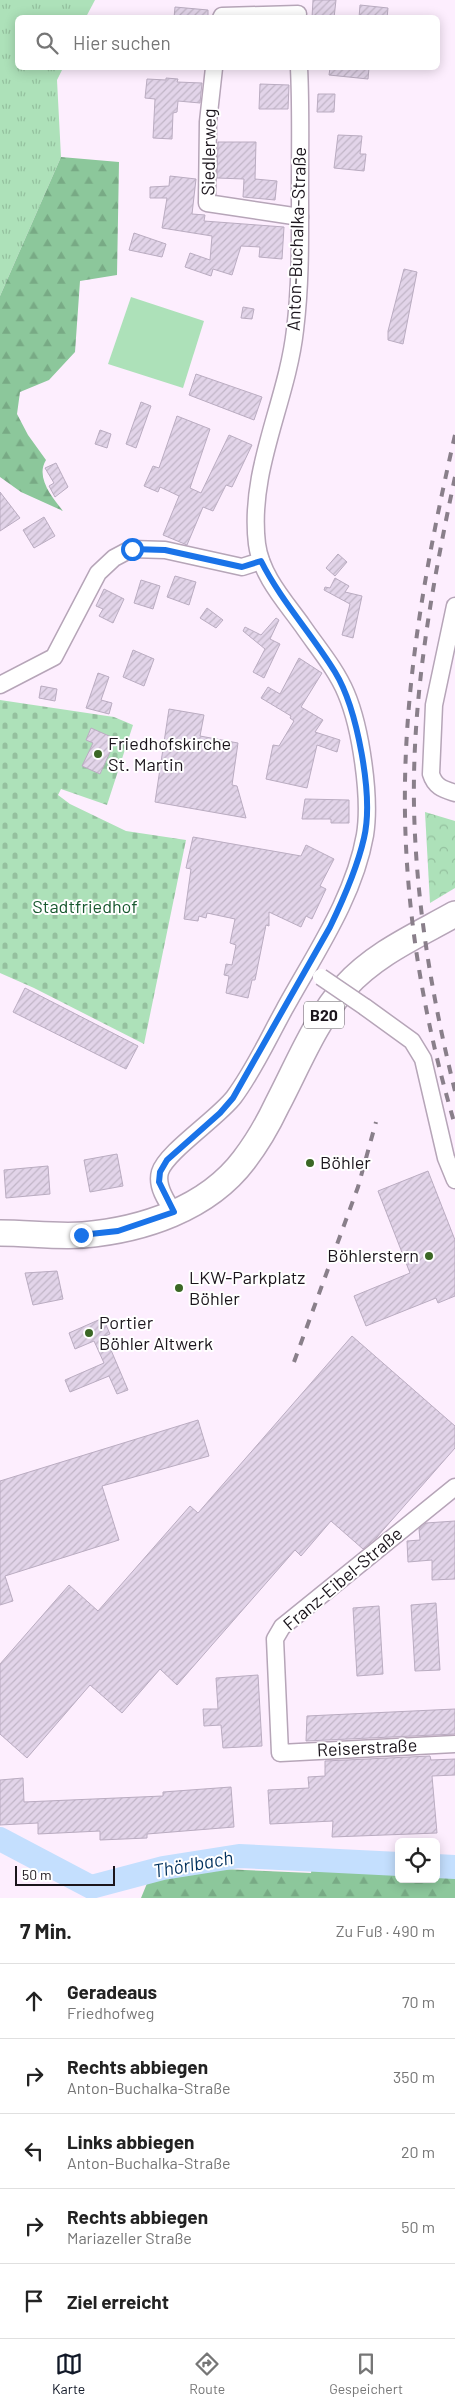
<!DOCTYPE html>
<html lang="de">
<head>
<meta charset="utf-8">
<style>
  :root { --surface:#fff; --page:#f6f6f6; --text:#222; --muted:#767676; --line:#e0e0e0; --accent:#111827 }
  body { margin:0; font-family:Barlow,sans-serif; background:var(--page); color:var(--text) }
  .controls { position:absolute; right:15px; bottom:15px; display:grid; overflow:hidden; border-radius:8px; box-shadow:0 2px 12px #0003 }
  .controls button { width:45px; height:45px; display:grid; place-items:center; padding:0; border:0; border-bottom:1px solid var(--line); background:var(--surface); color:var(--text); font:25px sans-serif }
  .scale { position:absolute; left:15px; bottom:12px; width:100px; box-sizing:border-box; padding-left:5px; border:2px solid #1b151c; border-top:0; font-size:14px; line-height:18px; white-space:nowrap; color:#1b151c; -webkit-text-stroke:4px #fff; paint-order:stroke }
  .stop { position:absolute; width:15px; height:15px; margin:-11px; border:4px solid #1a73e8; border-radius:50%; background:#fff }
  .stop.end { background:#1a73e8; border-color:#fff; box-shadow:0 1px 5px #0008 }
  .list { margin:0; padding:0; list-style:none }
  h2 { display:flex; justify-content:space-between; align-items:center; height:65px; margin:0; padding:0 20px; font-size:21px }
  h2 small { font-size:16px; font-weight:400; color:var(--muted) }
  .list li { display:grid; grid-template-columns:32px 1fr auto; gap:15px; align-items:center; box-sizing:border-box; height:75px; padding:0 20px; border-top:1px solid var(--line) }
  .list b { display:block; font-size:19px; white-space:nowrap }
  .list p { margin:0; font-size:16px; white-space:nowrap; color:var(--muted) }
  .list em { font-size:16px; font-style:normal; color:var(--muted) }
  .icon { flex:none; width:28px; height:28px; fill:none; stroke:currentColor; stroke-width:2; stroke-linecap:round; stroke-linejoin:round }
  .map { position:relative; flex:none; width:455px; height:1898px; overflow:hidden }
  .search { position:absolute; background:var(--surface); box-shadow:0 2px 12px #0003; left:15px; right:15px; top:15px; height:55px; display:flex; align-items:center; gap:12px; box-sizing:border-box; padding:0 18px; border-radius:8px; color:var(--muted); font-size:19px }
  .sheet { height:440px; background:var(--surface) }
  nav { display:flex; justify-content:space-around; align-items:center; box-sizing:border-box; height:70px; border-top:1px solid var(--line); background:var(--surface); font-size:14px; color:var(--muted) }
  nav a { display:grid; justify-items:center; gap:2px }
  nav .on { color:var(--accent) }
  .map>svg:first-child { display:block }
  .grass { fill:url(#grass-tufts) }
  .forest { fill:url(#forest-firs) }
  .cemetery { fill:url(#cemetery-stones) }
  .park { fill:url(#park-crowns) }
  .garden { fill:#ade1b9 }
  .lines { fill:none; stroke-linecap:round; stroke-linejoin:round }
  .river { stroke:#c4dffe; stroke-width:24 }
  .building { fill:url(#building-hatch); stroke:#baacc1 }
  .minor-casing { stroke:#b6a5b8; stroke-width:19 }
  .primary-casing { stroke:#b6a5b8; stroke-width:28 }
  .minor { stroke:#fff; stroke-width:16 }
  .primary { stroke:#fff; stroke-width:25 }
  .rail { stroke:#897f8a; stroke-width:4; stroke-dasharray:9 9; stroke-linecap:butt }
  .minor-bridge-casing { stroke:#b6a5b8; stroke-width:19; stroke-linecap:butt }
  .minor-bridge { stroke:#fff; stroke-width:16 }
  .route { stroke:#1a73e8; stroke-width:6 }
  .poi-dot { fill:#3b6725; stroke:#fff; stroke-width:2 }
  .labels { text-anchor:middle; stroke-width:4; stroke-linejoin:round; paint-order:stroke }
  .shield { fill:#fff; stroke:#5f5b60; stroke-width:1 }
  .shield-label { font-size:16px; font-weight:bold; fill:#1b151c }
  .street-label { font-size:18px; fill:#1b151c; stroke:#fff }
  .poi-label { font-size:18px; fill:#1b151c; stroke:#fff; text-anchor:start }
  .park-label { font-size:18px; fill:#18592f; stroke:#fff }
  .water-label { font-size:19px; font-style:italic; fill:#01315e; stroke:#fff }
</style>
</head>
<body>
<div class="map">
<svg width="455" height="1898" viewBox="0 0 455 1898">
  <defs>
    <pattern id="grass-tufts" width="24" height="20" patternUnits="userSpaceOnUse" patternTransform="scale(1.25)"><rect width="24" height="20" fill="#ade1b9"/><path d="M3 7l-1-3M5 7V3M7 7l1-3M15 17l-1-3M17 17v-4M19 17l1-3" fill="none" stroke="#94c09e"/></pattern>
    <pattern id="forest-firs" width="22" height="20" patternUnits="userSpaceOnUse" patternTransform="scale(1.25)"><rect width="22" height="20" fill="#8cc79b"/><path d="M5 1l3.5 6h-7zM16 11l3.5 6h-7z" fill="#78aa85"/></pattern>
    <pattern id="cemetery-stones" width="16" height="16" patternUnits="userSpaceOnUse" patternTransform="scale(1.25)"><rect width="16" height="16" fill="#ade1b9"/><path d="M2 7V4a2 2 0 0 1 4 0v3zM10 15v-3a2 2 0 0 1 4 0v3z" fill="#94c09e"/></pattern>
    <pattern id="park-crowns" width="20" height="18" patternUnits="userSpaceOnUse" patternTransform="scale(1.25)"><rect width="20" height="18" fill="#ade1b9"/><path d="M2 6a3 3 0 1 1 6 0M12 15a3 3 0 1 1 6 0" fill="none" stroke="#94c09e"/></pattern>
    <pattern id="building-hatch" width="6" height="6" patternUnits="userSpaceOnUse" patternTransform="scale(1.25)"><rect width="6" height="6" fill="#e2d4e9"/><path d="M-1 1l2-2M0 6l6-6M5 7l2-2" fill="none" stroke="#c1b5c7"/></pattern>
  </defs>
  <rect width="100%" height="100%" fill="#fdeefe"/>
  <path class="grass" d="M0,0H95L86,17L18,18V68H63L57,80L61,157L0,296Z"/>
  <g class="forest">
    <path d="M61,157L119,162L117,275L80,281L75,352L49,380L20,392L17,414L28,435L46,460C35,478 53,498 63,511L21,492L0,477V296Z"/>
    <path d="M399,1853V1879H436V1856L455,1858V1898H141L148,1881L200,1868L311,1873L314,1854Z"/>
  </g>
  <path class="cemetery" d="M0,700L114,717L133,725L107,805L61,789L58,795L70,804L126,831L186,840L144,1044L34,988L0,973Z"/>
  <path class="park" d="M425,812L455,821V888L430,903Z"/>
  <path class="garden" d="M131,297L204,321L183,388L108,364Z"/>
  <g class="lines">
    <g class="river">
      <path d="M0,1839L91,1887L163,1868L239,1856L399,1864"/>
      <path d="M436,1866L455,1867"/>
    </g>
  </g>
  <g class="building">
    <path d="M313,0H336L334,18H312Z"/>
    <path d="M360,5L388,8L387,18H359Z"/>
    <path d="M175,7L208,10V18H174Z"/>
    <path d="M330,68H369L368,79L329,75Z"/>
    <path d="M166,78L178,79L177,82L202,83L200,103L178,101L177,112L173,113L172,139L153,138L155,99L145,98L147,79L166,80Z"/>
    <path d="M260,84L289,85L288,109H259Z"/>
    <path d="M318,94H335L334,112H317Z"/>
    <path d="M338,135L362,136L360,154H366L364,171L334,168Z"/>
    <path d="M218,142H256L255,179L277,181L275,200L243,197L244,179L217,178Z"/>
    <path d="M170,176L196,179L192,214L205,215L204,221L284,227L282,259L259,257L260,247L241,246L232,275L213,269L211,276L185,267L190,253L210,260L212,236L162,228L167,198H150V187L169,186Z"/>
    <path d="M134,233L166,244L162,257L129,250Z"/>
    <path d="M404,269L417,272L403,344L388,340V331Z"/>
    <path d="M243,307L254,309L252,319L241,318Z"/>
    <path d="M196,374L262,397L254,420L189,395Z"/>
    <path d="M141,402L151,406L136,448L126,444Z"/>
    <path d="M177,416L210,429L190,488L201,493L229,435L252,445L232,487L226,485L213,511L203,507L187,545L163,535L179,496L160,487L158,492L144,486L153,466L159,468Z"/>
    <path d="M100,430L111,434L107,448L95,444Z"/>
    <path d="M56,463L68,487L55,497L49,486L54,483L45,468Z"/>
    <path d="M0,492L20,518L0,531Z"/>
    <path d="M44,517L55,536L34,548L23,530Z"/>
    <path d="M338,554L347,562L335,576L326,568Z"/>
    <path d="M175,576L196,582L189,605L167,597Z"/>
    <path d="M335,578L349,586L345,592L362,596L353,638L342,635L350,604L324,590L325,587L330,588Z"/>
    <path d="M141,580L160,586L153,609L134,603Z"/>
    <path d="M104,589L124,599L113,623L99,616L103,609L96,606Z"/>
    <path d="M207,608L223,620L216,628L200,618Z"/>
    <path d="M276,618L279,620L270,639L280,644L264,678L253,672L265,649L243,631L245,627L261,635Z"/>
    <path d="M133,650L154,659L144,686L123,677Z"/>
    <path d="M299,658L322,673L301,707L323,720L315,732L340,740L337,752L317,745L307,788L266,779L273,745L279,746L294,721L290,718L291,716L261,698L268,687L280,694Z"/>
    <path d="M98,673L109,677L101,700L112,703L109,714L86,708Z"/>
    <path d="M41,686L57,689L55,701L39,698Z"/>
    <path d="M169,709L204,715L200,736L238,743L232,785L237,786L246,818L155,802Z"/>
    <path d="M91,728L116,739L100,774L82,766L93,743L86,740Z"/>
    <path d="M305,799L349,800V823H331V819H302Z"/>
    <path d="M193,837L301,856L306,845L334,859L320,886L326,889L312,919L306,916L301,927L269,912V926L266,925L255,980H252L248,998L226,993L229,976L224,975L226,964L232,965L236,945L230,943L235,919L207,913L206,918L199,916L198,921L184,919L191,869L186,868Z"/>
    <path d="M25,988L138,1046L126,1069L13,1012Z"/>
    <path d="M117,1154L123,1186L90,1192L84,1160Z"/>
    <path d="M48,1166L50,1194L6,1198L4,1170Z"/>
    <path d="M428,1171L455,1240V1296L438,1303L436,1298L366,1326L354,1296L410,1273L378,1191Z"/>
    <path d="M57,1271L63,1299L33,1305L25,1273Z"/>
    <path d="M103,1318L110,1334L105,1336L128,1390L117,1394L109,1376L70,1392L65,1380L104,1363L94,1341L75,1349L69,1333Z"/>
    <path d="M352,1336L455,1426V1448L377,1537L363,1549L331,1521L301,1556L295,1550L177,1685L160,1669L122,1713L90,1685L27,1758L0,1734V1664L69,1585L98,1611L190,1506L198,1513Z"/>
    <path d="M198,1420L209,1456L102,1486L119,1540L5,1576L13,1601L0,1605V1481Z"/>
    <path d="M455,1521V1579L432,1580V1560L408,1562L407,1541L420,1540L419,1529L426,1523Z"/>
    <path d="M436,1603L440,1670L415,1671L411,1605Z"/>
    <path d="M379,1606L383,1674L357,1676L353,1608Z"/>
    <path d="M258,1675L262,1746L223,1748L221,1725L204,1726L203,1709H218L216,1678Z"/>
    <path d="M455,1709V1734L306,1741L307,1716Z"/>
    <path d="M430,1756L431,1760L455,1759V1775L432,1776L437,1833L332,1837L333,1821L270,1824L268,1790L309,1788L308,1777L325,1776V1761Z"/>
    <path d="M23,1778L24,1802L163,1796V1792L231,1787L234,1827L147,1834V1838L100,1840V1831L38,1834V1823L0,1825V1780Z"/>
  </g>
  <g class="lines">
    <defs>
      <g id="minor">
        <path d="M221,18L222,16L298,14"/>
        <path d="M214,68L208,122L207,203L300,217"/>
        <path d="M455,606L434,705L431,774C435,787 443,789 455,793"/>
        <path d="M0,685L54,657L98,573L114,558L131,549L165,550L242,567L261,561"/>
        <path d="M365,1007L412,1041L423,1059L446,1158L455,1180"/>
        <path d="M174,1212C166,1201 156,1186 160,1172C166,1152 218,1118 234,1097C254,1070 268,1039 284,1010C314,955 354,898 365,835C371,798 361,728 346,693C336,669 317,647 302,625C284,600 261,575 257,544C248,470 287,402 295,330C301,282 300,234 300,186C300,147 301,107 299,68"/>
        <path d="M455,1487L282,1627L275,1639L280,1753L455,1744"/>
      </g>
      <path id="primary" d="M0,1233C28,1233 56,1237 83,1235C142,1230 207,1209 244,1160C257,1143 268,1124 277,1105C298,1065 315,1021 345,987C376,953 416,936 455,914"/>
    </defs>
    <use href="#minor" class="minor-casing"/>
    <use href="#primary" class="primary-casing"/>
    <use href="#minor" class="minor"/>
    <use href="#primary" class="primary"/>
    <g class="rail">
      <path d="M455,435C429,549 407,664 405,782C403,898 422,1014 455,1125"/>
      <path d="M455,477C432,585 412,696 414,807C416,903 432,998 455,1091"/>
      <path d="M294,1362L358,1187L376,1122"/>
    </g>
    <defs>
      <path id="minor-bridge" d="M321,977L365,1007"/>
    </defs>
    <use href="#minor-bridge" class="minor-bridge-casing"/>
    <use href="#minor-bridge" class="minor-bridge"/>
  </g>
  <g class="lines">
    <path class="route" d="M81,1235L118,1231L174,1212L159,1182L160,1172L167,1160L220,1113L233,1098L330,927C344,898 357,869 364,838C374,796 357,708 335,672C312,634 281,601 261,561L242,567L165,550L132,549"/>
  </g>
  <g class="poi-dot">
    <circle cx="98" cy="754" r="5"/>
    <circle cx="310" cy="1163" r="5"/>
    <circle cx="429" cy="1256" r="5"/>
    <circle cx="179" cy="1288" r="5"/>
    <circle cx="89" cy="1333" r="5"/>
  </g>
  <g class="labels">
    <rect class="shield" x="304" y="1001.5" width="40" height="27" rx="4"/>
    <g class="shield-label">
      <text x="324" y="1021">B20</text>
    </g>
    <g class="street-label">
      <text transform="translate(209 152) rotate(-89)" y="6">Siedlerweg</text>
      <text transform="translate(297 239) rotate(-88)" y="6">Anton-Buchalka-Straße</text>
      <text transform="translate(343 1579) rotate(-40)" y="6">Franz-Eibel-Straße</text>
      <text transform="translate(367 1748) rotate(-3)" y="6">Reiserstraße</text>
    </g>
    <g class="poi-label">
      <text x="108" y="750">Friedhofskirche<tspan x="108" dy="21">St. Martin</tspan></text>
      <text x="320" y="1169">Böhler</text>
      <text x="419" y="1262" text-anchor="end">Böhlerstern</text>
      <text x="189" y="1284">LKW-Parkplatz<tspan x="189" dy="21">Böhler</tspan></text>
      <text x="99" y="1329">Portier<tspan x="99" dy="21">Böhler Altwerk</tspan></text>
    </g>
    <g class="park-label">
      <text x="85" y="913">Stadtfriedhof</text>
    </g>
    <g class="water-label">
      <text transform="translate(193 1864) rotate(-10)" y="7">Thörlbach</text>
    </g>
  </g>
</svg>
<div class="controls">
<button><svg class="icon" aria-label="locate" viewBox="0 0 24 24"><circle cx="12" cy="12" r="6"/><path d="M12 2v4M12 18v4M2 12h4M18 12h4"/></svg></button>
</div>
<div class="scale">50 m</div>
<div class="stop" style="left:132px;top:549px"></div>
<div class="stop end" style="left:81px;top:1235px"></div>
<div class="search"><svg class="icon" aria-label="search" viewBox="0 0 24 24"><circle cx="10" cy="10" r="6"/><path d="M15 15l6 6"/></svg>Hier suchen</div>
</div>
<section class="sheet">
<h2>7 Min.<small>Zu Fuß · 490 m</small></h2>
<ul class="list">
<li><svg class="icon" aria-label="ahead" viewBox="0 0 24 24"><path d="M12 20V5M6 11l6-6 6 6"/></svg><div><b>Geradeaus</b><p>Friedhofweg</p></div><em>70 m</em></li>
<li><svg class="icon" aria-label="right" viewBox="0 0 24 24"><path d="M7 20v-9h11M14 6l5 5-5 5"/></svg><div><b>Rechts abbiegen</b><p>Anton-Buchalka-Straße</p></div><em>350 m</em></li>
<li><svg class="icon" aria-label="left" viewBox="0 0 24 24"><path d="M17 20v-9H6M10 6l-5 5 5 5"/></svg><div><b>Links abbiegen</b><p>Anton-Buchalka-Straße</p></div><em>20 m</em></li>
<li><svg class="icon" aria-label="right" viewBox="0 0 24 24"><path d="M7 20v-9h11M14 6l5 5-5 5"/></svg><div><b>Rechts abbiegen</b><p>Mariazeller Straße</p></div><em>50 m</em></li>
<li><svg class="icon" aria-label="arrive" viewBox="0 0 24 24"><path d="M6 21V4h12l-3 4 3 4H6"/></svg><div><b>Ziel erreicht</b></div></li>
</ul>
</section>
<nav>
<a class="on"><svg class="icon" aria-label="map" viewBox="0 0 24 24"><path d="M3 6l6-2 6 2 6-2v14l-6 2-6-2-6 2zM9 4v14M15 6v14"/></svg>Karte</a>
<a><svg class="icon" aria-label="directions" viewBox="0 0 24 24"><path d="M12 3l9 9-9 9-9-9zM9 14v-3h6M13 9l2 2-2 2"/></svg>Route</a>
<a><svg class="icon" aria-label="saved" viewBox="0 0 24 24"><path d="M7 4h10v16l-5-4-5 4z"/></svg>Gespeichert</a>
</nav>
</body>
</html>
